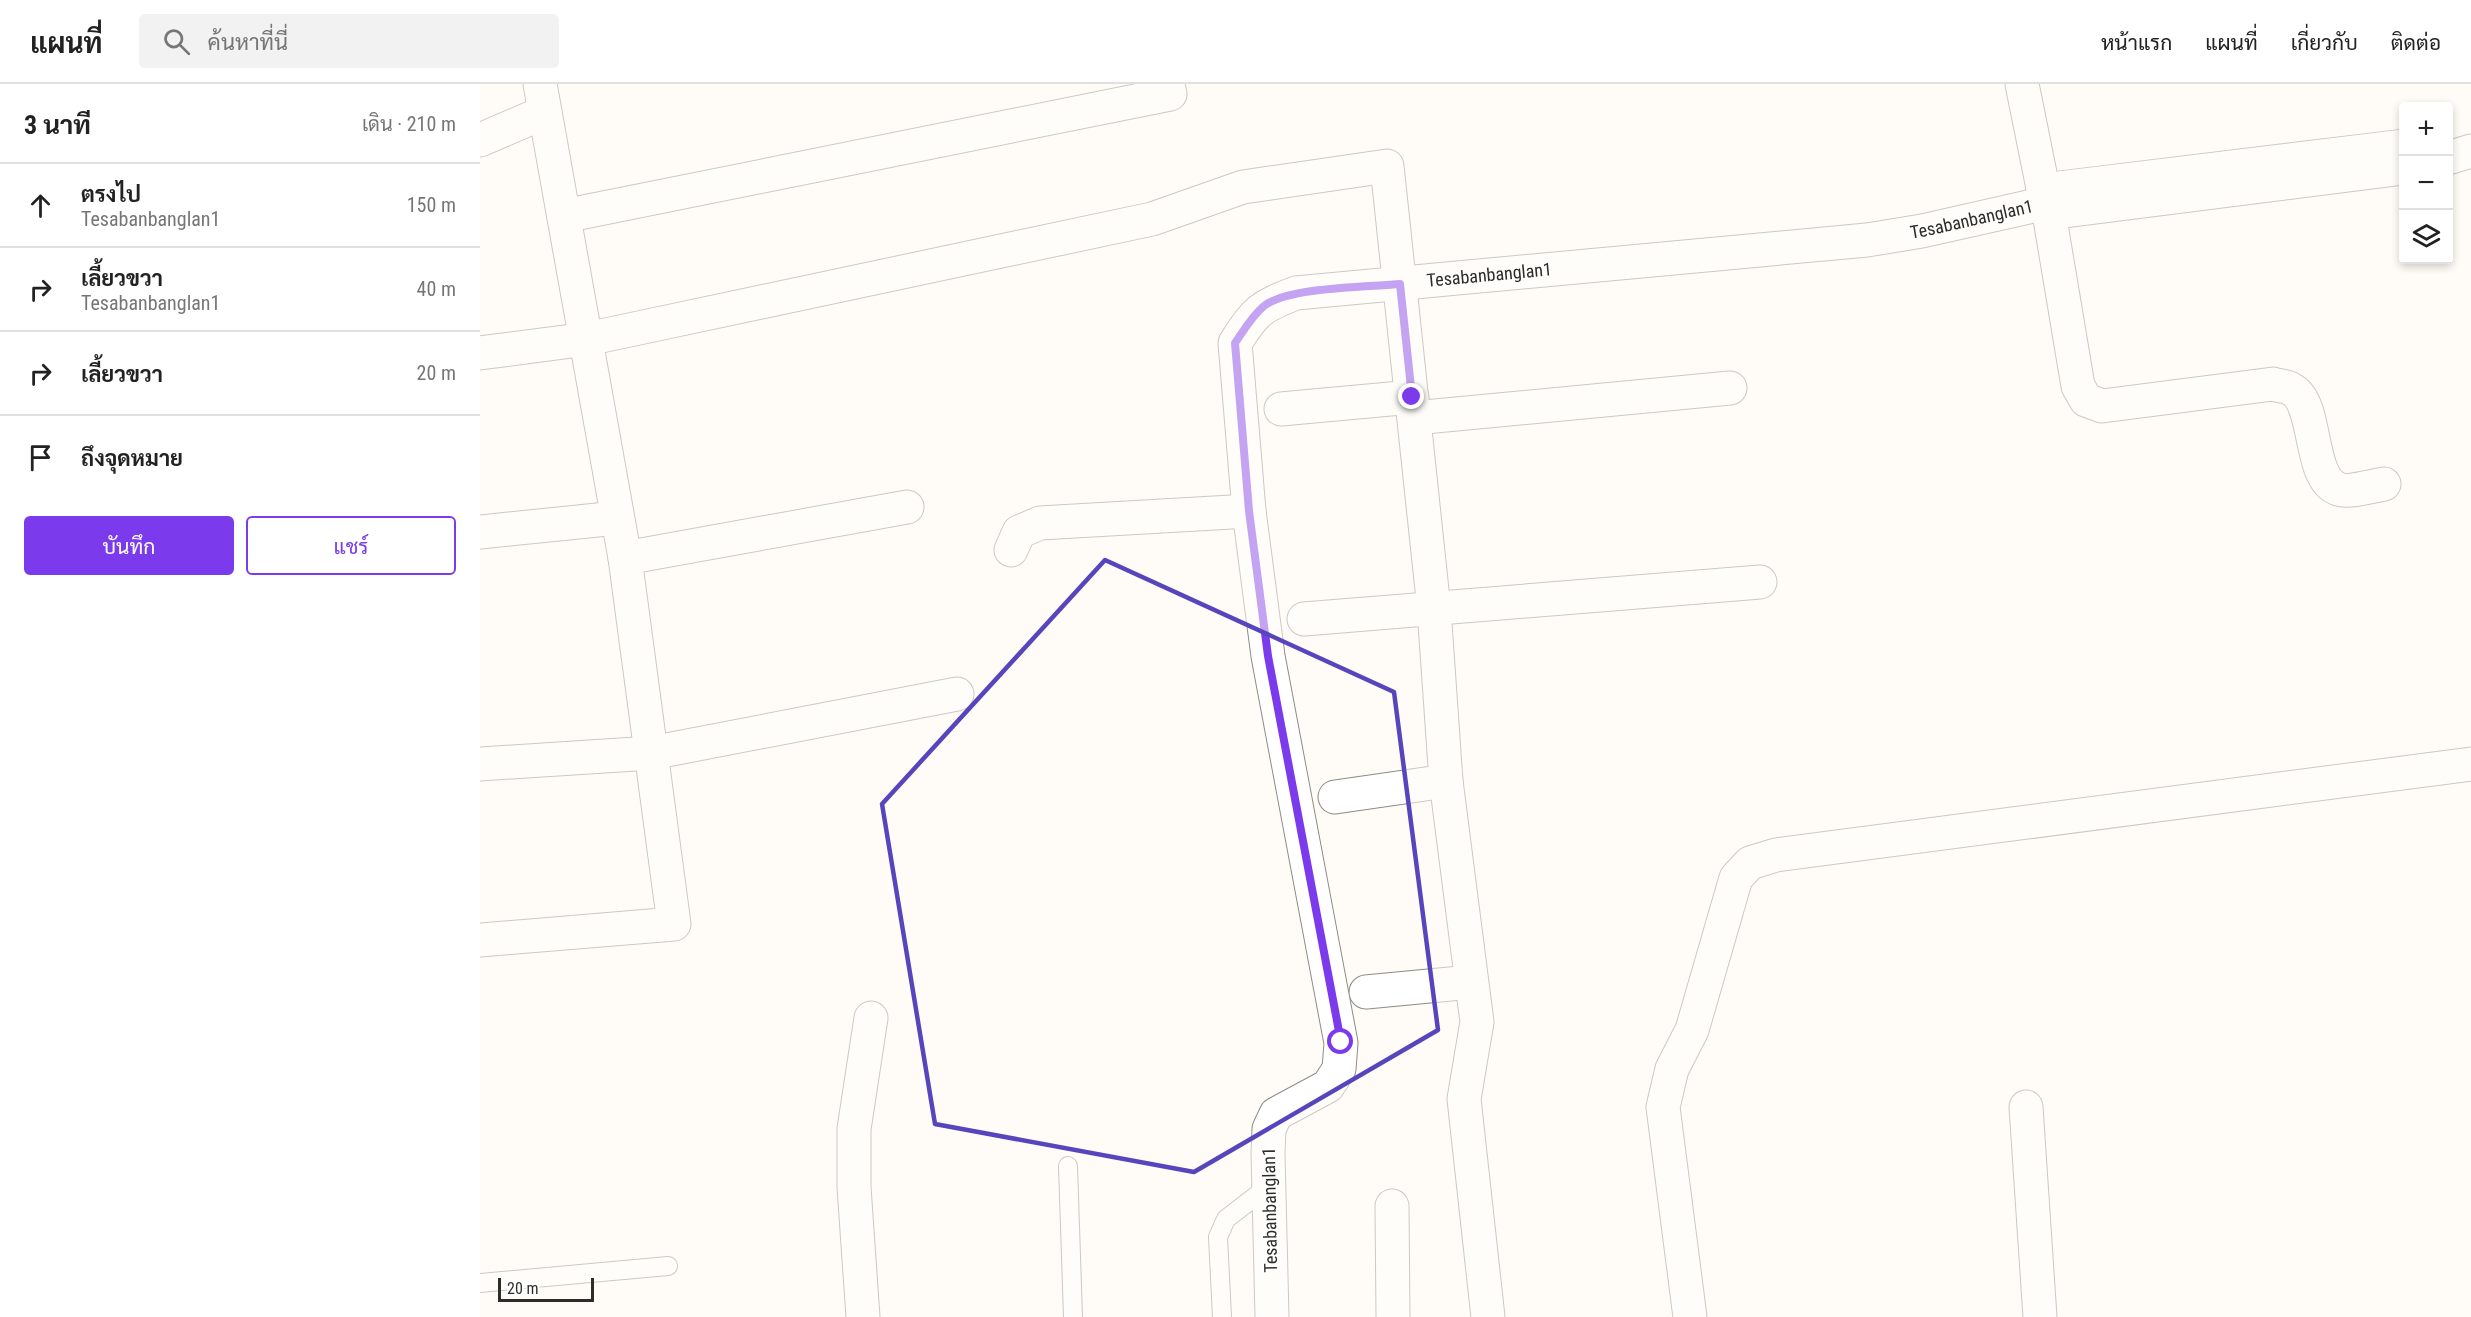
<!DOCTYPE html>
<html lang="th">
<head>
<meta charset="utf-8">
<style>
  :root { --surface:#fff; --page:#f2f2f2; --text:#222; --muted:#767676; --line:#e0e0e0; --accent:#7c3aed }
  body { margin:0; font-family:"Roboto Condensed",Sarabun,sans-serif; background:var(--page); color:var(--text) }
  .controls { position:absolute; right:18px; top:18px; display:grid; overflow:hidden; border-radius:6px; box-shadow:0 3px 9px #0003 }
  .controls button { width:54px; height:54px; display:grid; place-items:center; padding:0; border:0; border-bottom:2px solid var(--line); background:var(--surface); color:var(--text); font:30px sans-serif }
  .scale { position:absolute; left:18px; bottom:15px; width:96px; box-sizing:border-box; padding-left:6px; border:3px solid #2d2c2a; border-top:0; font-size:16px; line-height:21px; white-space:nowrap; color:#2d2c2a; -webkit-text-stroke:4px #fff; paint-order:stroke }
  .stop { position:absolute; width:18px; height:18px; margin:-14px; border:4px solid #7c3aed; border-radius:50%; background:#fff }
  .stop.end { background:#7c3aed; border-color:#fff; box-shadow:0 2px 6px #0008 }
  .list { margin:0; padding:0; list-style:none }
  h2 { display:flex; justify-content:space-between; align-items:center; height:78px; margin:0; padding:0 24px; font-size:26px }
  h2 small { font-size:20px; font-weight:400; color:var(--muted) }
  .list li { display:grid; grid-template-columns:39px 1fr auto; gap:18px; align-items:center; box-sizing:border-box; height:84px; padding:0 24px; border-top:2px solid var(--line) }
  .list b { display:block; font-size:22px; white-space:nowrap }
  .list p { margin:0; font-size:20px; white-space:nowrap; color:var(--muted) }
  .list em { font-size:20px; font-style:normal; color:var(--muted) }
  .actions { display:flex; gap:12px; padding:18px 24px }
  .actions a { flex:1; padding:14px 0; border:2px solid var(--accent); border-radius:6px; text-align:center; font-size:21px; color:var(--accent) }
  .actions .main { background:var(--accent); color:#fff }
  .icon { flex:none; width:33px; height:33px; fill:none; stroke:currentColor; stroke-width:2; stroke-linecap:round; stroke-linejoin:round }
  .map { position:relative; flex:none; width:1991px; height:1233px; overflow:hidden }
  header { display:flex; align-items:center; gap:36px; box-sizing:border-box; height:84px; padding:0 30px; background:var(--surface); border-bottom:2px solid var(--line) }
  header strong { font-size:28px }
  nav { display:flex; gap:33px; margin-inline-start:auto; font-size:21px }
  .search { width:420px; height:54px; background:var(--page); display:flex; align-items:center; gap:15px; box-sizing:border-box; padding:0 21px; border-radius:6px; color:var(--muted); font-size:22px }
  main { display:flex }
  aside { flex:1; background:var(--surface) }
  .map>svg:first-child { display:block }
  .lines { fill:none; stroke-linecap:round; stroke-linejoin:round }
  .lane-casing { stroke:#8f8c87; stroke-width:20 }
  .street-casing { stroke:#8f8c87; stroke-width:35 }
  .lane { stroke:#fff; stroke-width:18 }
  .street { stroke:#fff; stroke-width:33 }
  .route { stroke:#7c3aed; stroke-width:8 }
  .marked { fill:none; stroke:#5745bd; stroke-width:4.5; stroke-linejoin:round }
  .labels { text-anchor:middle; stroke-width:4.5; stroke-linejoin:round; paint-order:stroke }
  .street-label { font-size:18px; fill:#2d2c2a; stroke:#fff }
</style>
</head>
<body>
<header>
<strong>แผนที่</strong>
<div class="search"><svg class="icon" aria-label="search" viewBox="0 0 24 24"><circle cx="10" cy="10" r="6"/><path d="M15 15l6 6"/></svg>ค้นหาที่นี่</div>
<nav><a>หน้าแรก</a><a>แผนที่</a><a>เกี่ยวกับ</a><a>ติดต่อ</a></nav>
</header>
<main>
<aside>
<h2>3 นาที<small>เดิน · 210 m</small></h2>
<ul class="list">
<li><svg class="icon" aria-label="ahead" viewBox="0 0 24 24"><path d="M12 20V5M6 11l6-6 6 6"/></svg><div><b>ตรงไป</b><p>Tesabanbanglan1</p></div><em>150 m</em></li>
<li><svg class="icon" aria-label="right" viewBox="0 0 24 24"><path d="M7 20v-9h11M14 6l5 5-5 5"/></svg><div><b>เลี้ยวขวา</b><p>Tesabanbanglan1</p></div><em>40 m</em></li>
<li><svg class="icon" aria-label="right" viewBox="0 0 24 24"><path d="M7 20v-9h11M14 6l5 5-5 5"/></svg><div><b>เลี้ยวขวา</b></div><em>20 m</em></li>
<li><svg class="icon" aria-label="arrive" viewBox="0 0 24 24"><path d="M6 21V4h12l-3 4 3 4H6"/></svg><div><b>ถึงจุดหมาย</b></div></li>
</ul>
<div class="actions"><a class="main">บันทึก</a><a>แชร์</a></div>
</aside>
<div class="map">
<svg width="1991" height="1233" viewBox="0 0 1991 1233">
  <rect width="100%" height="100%" fill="#fffbf6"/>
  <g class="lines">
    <defs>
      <g id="lane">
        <path d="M588,1082L593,1233"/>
        <path d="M0,1199L188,1182"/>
        <path d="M742,1233L738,1153L746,1135L789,1102"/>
      </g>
      <g id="street">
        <path d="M0,56L65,28"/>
        <path d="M1968,74L1991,67"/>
        <path d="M1563,106L1924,62"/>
        <path d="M1566,119L1569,129L1924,84"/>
        <path d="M1569,129L1598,302L1606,316L1622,322L1793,300C1798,302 1806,302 1811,305C1840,319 1826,400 1862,406C1871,408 1893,402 1904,400"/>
        <path d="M84,132L690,10L688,0"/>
        <path d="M0,269L107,255L672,135L763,103L907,82L954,525L966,697L997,938L984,1015L1008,1233"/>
        <path d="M801,325L932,313"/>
        <path d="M934,334L1250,304"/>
        <path d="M0,448L137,434"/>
        <path d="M531,466L539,448L560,439L769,427"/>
        <path d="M145,474L427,423"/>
        <path d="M824,535L1280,498"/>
        <path d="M0,680L171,669L477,610"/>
        <path d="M855,713L966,697"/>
        <path d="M0,856L194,840L145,474L60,0"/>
        <path d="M886,908L991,898"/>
        <path d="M1546,1023L1560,1233"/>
        <path d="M912,1122L913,1233"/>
        <path d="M383,1233L374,1103V1045L391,934"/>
        <path id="s1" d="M792,1233L788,1069L789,1045L796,1030L848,1002L859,985L861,959L788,572L769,427L755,259C776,226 780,223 816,209L1387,156L1442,147L1566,119L1542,0"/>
        <path d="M1210,1233L1183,1023L1192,985L1212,946L1256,794L1270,779L1296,771L1991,680"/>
      </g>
    </defs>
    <use href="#lane" class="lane-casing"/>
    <use href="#street" class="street-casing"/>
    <use href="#lane" class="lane"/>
    <use href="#street" class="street"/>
  </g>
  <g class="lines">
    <path class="route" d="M861,958L788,572L769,427L755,259C764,246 772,232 784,222C807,203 888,203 920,200L932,313"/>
  </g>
  <path d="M0 0H1991V1233H0ZM625,476L914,608L958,946L714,1088L455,1040L402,720Z" fill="#fffbf6" fill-opacity=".55" fill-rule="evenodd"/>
  <path class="marked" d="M625,476L914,608L958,946L714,1088L455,1040L402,720Z"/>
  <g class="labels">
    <g class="street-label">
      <text dy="6" stroke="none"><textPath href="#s1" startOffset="1780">Tesabanbanglan1</textPath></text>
      <text dy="6" stroke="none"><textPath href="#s1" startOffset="1294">Tesabanbanglan1</textPath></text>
      <text transform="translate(790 1126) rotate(-91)" y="6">Tesabanbanglan1</text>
    </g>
  </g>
</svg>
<div class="controls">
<button>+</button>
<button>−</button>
<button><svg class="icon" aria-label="layers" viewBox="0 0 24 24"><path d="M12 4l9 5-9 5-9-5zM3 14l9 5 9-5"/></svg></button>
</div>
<div class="scale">20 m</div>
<div class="stop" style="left:861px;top:958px"></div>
<div class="stop end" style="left:932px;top:313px"></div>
</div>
</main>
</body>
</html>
